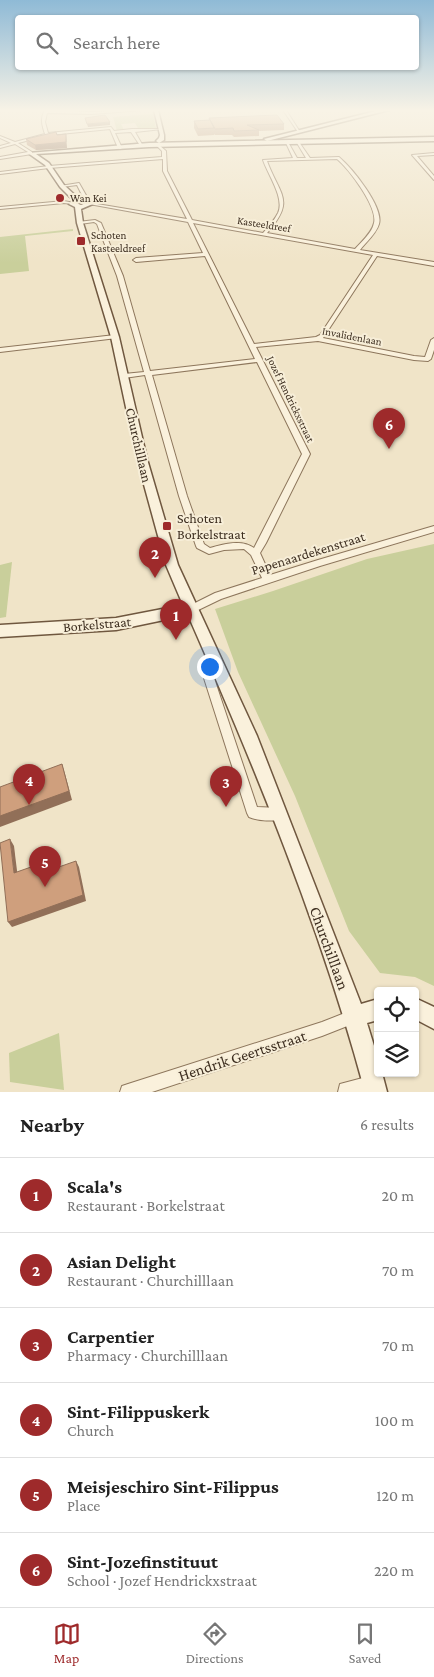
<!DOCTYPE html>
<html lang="en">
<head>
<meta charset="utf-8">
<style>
  :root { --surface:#fff; --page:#f2f2f2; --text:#222; --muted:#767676; --line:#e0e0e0; --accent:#9e2a2b }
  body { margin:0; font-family:"Crimson Pro",serif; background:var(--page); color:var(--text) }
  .controls { position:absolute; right:15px; bottom:15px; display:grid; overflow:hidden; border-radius:5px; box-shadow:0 1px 4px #0004 }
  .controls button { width:45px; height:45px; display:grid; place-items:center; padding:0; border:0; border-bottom:1px solid var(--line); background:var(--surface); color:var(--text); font:25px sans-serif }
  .you { position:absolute; left:209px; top:666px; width:18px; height:18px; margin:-12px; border:4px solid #fff; border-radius:50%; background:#1a73e8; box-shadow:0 0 0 8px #1a73e833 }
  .badge { display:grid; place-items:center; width:32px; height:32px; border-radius:50%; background:var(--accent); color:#fff; font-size:16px; font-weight:700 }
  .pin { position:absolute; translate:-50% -41px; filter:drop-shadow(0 1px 2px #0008) }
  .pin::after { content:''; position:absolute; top:26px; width:18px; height:15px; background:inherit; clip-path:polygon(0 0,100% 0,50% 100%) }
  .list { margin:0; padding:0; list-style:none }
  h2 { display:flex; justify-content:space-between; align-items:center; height:65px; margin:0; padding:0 20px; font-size:21px }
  h2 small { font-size:16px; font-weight:400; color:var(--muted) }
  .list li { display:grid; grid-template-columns:32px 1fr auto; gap:15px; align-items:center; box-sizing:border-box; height:75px; padding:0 20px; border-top:1px solid var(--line) }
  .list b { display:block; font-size:19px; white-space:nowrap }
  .list p { margin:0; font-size:16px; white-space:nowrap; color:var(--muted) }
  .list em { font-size:16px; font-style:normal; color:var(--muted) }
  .icon { flex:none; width:28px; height:28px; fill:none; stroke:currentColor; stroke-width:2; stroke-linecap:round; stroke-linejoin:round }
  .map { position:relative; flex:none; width:434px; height:1092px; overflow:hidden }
  .search { position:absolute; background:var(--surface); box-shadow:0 1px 4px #0004; left:15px; right:15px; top:15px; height:55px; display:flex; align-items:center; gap:12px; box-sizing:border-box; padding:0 18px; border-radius:5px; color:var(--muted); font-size:19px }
  .sheet { height:515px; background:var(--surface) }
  nav { display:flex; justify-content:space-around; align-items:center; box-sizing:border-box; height:70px; border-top:1px solid var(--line); background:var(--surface); font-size:14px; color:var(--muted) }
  nav a { display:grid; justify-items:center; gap:2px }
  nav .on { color:var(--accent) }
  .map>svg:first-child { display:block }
  .green { fill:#c9cf9b }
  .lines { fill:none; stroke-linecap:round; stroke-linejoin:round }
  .street-casing { stroke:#8d765c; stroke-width:2 }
  .secondary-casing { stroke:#6f573f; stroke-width:3 }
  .street { fill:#faf1dc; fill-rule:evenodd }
  .secondary { fill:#faf1dc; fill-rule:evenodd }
  .wall { fill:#b2896c }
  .shaded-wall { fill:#916f58 }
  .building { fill:#cf9f7d; stroke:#916f58 }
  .poi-dot { fill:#9e2a2b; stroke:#f7eed8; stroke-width:2 }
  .labels { text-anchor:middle; stroke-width:4; stroke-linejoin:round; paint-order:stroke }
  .far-poi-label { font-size:11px; fill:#3d2e20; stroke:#f7eed8; text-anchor:start }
  .far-street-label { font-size:11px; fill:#3d2e20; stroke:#f7eed8 }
  .street-label { font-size:14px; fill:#3d2e20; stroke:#f7eed8 }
  .poi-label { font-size:14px; fill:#3d2e20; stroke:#f7eed8; text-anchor:start }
  .near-street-label { font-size:16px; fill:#3d2e20; stroke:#f7eed8 }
</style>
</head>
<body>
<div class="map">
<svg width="434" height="1092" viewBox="0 0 434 1092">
  <rect width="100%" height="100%" fill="#f0e4c8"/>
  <g class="green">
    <path d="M153,114L156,128L139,130L135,123L121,124L124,130L117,131L113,117Z"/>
    <path d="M73,229V231L25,236L29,271L0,274V237Z"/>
    <path d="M434,544V986L415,977L380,973L349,931L295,796L238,672L215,609L273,591L367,559Z"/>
    <path d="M12,562L6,617L0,618V565Z"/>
    <path d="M59,1033L64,1090L10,1082L9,1053Z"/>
  </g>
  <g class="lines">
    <defs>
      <g id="street">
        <path d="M45,110L91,112L144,110L91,114L47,113L45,122L48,133L111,127L114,131L132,129H162L135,132L143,146L141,147L131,132L115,133L122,148L120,149L118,148L110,129L50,135L18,143L32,152V154L0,159V157L28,152L15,144L0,148V146L11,143L0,138V136L15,142L45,134C42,125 40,118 45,110Z"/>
        <path d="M283,110H286L300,132H298Z"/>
        <path d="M288,142L297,158H306L297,143L299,142L310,158L339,157C352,168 384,207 379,224C376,234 366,242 360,250L434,262V266L377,256L323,338L414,356L425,357L431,340L434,338V350L431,359L428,361L414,360L318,341L256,347L310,454L266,543L260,553L270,575L318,560L434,526V532L320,566L221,599L192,613L189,612L187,609L189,606L215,593L262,578L251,555L244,549L224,550L209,554L197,548L196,546L179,496L145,375L124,378L121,376L124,374L144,372L117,276L97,224L94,222L80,224H78V222L95,220L101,223L123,276L150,371L255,359L205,256L136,262L133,260L136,258L203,253L188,222L89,204L91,203L187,219L163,171V159L49,168L0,174V172L49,166L162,157V151L157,146L159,145L166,151L167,171L192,220L263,233C268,227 274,221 278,213C285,198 268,175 263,160L293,158L286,143ZM337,159C349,169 378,207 374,223C372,233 362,241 355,249L267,233C296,200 280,196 267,161ZM193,223L373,255L320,335L316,337L254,344ZM257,362L302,454L254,548C242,539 223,544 210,548L204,544L187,496L152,375Z"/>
        <path d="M434,153V155L417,156L434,176V180L412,155Z"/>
        <path d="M79,183L87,197H83L77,185L62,187L60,186Z"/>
        <path d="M64,201L74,203L72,204L64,203L0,209V207Z"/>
        <path d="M115,335L117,336V338L0,352V348Z"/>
        <path d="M216,657L220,658L221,661L213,675L257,807L280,808L284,810L286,814L284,818C275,822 258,821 249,817L247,813L203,675L212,658Z"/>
        <path d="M355,1009L360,1011L362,1016L360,1021L322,1036L152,1092H120L122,1086L128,1084L322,1022Z"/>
        <path d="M374,1075L380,1077L382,1083L380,1089L369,1092H338L340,1084Z"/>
      </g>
      <g id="secondary">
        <path d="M154,110H158L164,135V140L159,143L156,141L159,138L160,135Z"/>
        <path d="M380,110H389L267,141L264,139Z"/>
        <path d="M434,137V141L149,147L36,154L49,163L64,185L79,199H86L95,203L81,209L83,223L119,337L147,459L178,565L257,736L361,1004L378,999V1020L367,1023L378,1059V1073H382L387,1092H365C321,928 256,770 188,615L116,630L0,637V625L116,618L183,605L166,565L137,459L111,337L77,223L75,207L69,204L73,200L60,187L45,165L28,153L149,143ZM83,202L86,203L81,205L76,203Z"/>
        <path d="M415,998L434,1007V1029L415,1019Z"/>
      </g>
    </defs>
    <use href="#street" class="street-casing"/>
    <use href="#secondary" class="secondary-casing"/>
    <use href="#street" class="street"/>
    <use href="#secondary" class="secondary"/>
  </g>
  <g class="wall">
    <path d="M209,118L284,124V130L259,131V136L234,137L232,135H215L214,134V135L198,136L194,128V121L209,120Z"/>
    <path d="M26,139L67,148L36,150L27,145Z"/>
  </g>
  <g class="shaded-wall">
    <path d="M110,122V125L88,127L87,124Z"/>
    <path d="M66,134L67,148L36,150L35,145Z"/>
    <path d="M62,764L65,774L72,800L0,827V816Z"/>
    <path d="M10,839L14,846L18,879L14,873Z"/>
    <path d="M51,860L54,866L56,875L53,869Z"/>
    <path d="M76,861L79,867L86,901L12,927L8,922Z"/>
  </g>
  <g class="building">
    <path d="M105,115L110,122L87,124L85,118Z"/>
    <path d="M277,115L284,124L247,125L259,130L234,131L233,128L215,129L209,118Z"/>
    <path d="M210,120L214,128L198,129L194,121Z"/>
    <path d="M56,132L57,135L66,134V142L35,145L26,139Z"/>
    <path d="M62,764L69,791L0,816V787Z"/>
    <path d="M10,839L14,873L51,860L53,869L76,861L83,895L8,922L0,843Z"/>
  </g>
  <linearGradient id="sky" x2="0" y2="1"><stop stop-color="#8fbad6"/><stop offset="0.42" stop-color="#f8f3e6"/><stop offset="1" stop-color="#f8f3e6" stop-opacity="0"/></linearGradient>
  <rect width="434" height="263" fill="url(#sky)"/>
  <g class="poi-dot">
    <circle cx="60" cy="198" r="5"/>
    <rect x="76" y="236" width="10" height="10" rx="2.5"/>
    <rect x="162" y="521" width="10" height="10" rx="2.5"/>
  </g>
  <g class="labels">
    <g class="far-poi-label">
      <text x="70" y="202">Wan Kei</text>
      <text x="91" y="239">Schoten<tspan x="91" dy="13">Kasteeldreef</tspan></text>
    </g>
    <g class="far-street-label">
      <text transform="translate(264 224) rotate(9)" y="4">Kasteeldreef</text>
      <text transform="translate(352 336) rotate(11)" y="4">Invalidenlaan</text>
      <text transform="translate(291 399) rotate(64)" y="4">Jozef Hendrickxstraat</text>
    </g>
    <g class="street-label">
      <text transform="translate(139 445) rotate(77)" y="5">Churchilllaan</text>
      <text transform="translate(308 553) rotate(-17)" y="5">Papenaardekenstraat</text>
      <text transform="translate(97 624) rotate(-5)" y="5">Borkelstraat</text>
    </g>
    <g class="poi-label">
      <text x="177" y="523">Schoten<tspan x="177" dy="16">Borkelstraat</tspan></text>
    </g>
    <g class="near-street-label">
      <text transform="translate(330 948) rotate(70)" y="6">Churchilllaan</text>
      <text transform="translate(242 1055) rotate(-18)" y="6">Hendrik Geertsstraat</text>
    </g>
  </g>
</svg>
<div class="controls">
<button><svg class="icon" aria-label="locate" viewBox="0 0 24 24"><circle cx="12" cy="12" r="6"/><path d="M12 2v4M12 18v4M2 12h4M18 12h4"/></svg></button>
<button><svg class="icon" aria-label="layers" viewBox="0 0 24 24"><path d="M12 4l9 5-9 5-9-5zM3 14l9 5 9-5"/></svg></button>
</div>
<div class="you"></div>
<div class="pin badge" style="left:176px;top:640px">1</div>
<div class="pin badge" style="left:155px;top:578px">2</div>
<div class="pin badge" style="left:226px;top:807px">3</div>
<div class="pin badge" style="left:29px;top:805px">4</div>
<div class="pin badge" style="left:45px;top:887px">5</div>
<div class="pin badge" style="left:389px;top:449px">6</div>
<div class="search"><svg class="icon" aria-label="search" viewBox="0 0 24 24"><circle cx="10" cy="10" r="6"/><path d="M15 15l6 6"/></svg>Search here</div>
</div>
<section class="sheet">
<h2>Nearby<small>6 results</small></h2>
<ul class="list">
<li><span class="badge">1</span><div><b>Scala's</b><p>Restaurant · Borkelstraat</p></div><em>20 m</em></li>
<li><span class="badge">2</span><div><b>Asian Delight</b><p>Restaurant · Churchilllaan</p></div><em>70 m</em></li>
<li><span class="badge">3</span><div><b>Carpentier</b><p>Pharmacy · Churchilllaan</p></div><em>70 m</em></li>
<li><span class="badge">4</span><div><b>Sint-Filippuskerk</b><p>Church</p></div><em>100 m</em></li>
<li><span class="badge">5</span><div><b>Meisjeschiro Sint-Filippus</b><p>Place</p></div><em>120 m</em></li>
<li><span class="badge">6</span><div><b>Sint-Jozefinstituut</b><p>School · Jozef Hendrickxstraat</p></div><em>220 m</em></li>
</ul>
</section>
<nav>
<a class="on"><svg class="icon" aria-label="map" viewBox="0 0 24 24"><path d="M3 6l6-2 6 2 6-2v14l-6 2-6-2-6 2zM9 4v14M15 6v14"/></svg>Map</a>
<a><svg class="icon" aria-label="directions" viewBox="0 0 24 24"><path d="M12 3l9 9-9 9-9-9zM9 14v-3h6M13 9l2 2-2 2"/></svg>Directions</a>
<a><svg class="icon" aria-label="saved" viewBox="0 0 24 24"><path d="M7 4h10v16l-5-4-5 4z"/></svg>Saved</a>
</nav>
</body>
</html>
